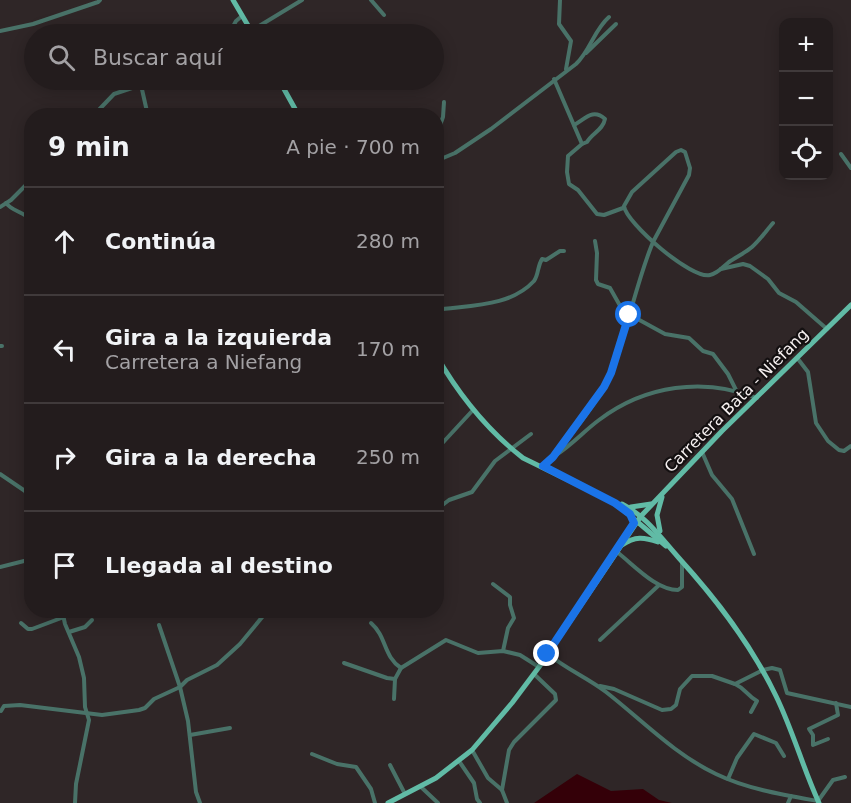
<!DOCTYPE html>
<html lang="es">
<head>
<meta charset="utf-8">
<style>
  :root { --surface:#231c1d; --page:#2f292a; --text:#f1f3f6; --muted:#a3a1a4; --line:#403a3b }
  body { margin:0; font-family:"DejaVu Sans",sans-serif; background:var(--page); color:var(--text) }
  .controls { position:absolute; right:18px; top:18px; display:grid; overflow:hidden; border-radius:12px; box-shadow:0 3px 15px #0003 }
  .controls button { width:54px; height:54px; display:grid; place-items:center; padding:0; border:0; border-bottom:2px solid var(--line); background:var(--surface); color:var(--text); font:30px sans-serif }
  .stop { position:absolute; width:18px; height:18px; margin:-14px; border:4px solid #1a73e8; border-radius:50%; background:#fff }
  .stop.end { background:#1a73e8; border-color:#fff; box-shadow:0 2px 6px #0008 }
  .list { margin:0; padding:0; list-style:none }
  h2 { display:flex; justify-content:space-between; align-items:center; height:78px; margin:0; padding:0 24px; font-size:26px }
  h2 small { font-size:20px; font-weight:400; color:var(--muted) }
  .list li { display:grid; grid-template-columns:39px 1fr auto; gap:18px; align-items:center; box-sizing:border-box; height:108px; padding:0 24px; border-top:2px solid var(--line) }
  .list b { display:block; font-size:22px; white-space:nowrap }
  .list p { margin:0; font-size:20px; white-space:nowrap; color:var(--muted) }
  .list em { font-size:20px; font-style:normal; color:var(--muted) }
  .icon { flex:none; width:33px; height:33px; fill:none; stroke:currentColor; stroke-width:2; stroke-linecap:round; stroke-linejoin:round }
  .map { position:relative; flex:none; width:851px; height:803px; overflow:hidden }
  .search { position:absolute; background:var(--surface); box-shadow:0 3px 15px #0003; left:24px; top:24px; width:420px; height:66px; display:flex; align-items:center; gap:15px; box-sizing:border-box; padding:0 21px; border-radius:33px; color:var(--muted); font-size:22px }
  .panel { position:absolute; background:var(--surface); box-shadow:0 3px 15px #0003; left:24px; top:108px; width:420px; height:510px; border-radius:24px }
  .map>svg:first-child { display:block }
  .water { fill:#340008 }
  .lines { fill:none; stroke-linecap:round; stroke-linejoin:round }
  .minor { stroke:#497268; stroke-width:4 }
  .primary { stroke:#61bba6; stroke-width:5 }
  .route { stroke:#1a73e8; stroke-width:8 }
  .labels { text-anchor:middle; stroke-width:4.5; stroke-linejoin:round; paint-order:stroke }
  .street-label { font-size:16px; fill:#f5efef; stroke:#141011 }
</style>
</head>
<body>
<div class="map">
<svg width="851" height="803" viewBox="0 0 851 803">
  <rect width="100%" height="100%" fill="#2f2627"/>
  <path class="water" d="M577,774L611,791L643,789L659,800L672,803H534Z"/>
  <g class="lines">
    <g class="minor">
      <path d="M371,0L384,15"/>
      <path d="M560,0L559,24L571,41L566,69"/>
      <path d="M0,31L33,24L98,2L100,0"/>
      <path d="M251,31L302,0"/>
      <path d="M229,34L236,21L242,16"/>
      <path d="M586,53L616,24"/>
      <path d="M554,79L582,144L568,156L567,172L569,184L578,190L597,214L604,215L623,208"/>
      <path d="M141,85L148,116"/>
      <path d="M93,116L114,94L156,80"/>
      <path d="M574,125C585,119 593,108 605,119C603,130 592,133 587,142L582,144"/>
      <path d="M436,136L443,117L444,102"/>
      <path d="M841,154L851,168"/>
      <path d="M436,161L455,153L491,129L576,64C590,51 594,30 609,17"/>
      <path d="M6,203C12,212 28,212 30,222C32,226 31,233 32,237"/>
      <path d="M0,207L11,200L32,179"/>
      <path d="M595,241L597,253L596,280L598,284L610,288L623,311L665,334L689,338L703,351L713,354L728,374L736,390"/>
      <path d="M721,269L743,264L750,266L768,279L779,293L796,302L827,329"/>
      <path d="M436,310C470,305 510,307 534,281C539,274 537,267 542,259L546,260L560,251H564"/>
      <path d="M0,346H2"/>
      <path d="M798,359L808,372L816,423L828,441L839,450L844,451L851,446"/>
      <path d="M436,450L473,410"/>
      <path d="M702,452L712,475L732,499L754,554"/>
      <path d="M556,455C572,445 584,431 599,420C645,385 704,377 757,398"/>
      <path d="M543,466C563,447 600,400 610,374C627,332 635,288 651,247L653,242L689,175L690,168L685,152L681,150L676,152L632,192L624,206C626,223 692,280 710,275C717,274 723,267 729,262C736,257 745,253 752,247C760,240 766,231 773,223"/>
      <path d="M0,474L25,491L32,506"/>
      <path d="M436,501L439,507"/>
      <path d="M436,510L449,500L472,492L495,461L531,434"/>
      <path d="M617,552C634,565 656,590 678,590L682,587V563"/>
      <path d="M0,567L32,559"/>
      <path d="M493,584L510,597V605L514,618L508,628L503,651"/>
      <path d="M62,610L65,624L79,657L84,678L85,707L89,720L76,784L75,803"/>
      <path d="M21,623L28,629H32L64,617"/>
      <path d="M371,623C387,637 383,656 401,668"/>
      <path d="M159,625L180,687L188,721L196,792L200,803"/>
      <path d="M69,632L85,627L92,620"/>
      <path d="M600,640L658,586"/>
      <path d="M548,654C566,669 588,678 606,692C642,720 674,754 716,774C747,789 784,795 818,801L833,780L845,777"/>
      <path d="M344,663L387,678L395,679"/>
      <path d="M600,686L614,689L662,710L671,709L676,705L680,689L692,676H712L735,684"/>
      <path d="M394,699L395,679L401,668L446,640L478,653L503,651L520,655L539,667"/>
      <path d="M1,711L4,706L20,705L102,715L139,710L145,708L154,699L180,687L187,680L217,665L240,644L268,610"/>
      <path d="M751,712L757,701C746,695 746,689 735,684L763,670L772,668L780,670L787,693L851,707"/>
      <path d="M190,735L230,728"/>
      <path d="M828,739L813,745V735L809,729L838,715L836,703"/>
      <path d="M472,750L488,778L502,790L507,803"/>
      <path d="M312,754L337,764L356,767L371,789L375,803"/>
      <path d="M459,761L474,783L477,799L480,803"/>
      <path d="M390,765L405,794"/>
      <path d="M728,779L737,758L754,734L776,743L784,756"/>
      <path d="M421,787L438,803"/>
      <path d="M502,790L509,750L514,742L556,700L555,694L534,674"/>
      <path d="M788,803L791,796"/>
    </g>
    <g class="primary">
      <path d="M233,0L253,34"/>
      <path d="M279,80L299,116"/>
      <path d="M436,355C459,395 487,430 523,458L615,503L666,546"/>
      <path d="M622,504C647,517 660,537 678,557C717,600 751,644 776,696C793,731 803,768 819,803"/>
      <path d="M631,507L651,504"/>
      <path d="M660,531L657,515L662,497"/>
      <path d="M622,545C635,536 644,537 658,542"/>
      <path d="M388,803L436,778L472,750L512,703L539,667L641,516L722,431L851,305"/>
    </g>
  </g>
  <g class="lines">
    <path class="route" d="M547,654L634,523L630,514L615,503L543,466L553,457L604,387L611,373L629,315"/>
  </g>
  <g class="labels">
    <g class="street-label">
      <text transform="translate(736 400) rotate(-45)" y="6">Carretera Bata - Niefang</text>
    </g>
  </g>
</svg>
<div class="controls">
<button>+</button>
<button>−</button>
<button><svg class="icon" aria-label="locate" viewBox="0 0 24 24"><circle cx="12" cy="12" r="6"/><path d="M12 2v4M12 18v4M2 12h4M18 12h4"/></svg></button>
</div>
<div class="stop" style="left:629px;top:315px"></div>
<div class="stop end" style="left:547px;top:654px"></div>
<div class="search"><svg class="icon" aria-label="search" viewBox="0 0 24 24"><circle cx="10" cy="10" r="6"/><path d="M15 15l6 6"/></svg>Buscar aquí</div>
<section class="panel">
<h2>9 min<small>A pie · 700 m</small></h2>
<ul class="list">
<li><svg class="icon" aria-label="ahead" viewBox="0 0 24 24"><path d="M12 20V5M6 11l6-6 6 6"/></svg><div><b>Continúa</b></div><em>280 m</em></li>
<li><svg class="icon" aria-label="left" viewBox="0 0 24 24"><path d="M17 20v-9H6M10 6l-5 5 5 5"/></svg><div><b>Gira a la izquierda</b><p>Carretera a Niefang</p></div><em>170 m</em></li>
<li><svg class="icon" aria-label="right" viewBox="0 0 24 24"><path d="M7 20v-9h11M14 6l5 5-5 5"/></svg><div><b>Gira a la derecha</b></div><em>250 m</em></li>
<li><svg class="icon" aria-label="arrive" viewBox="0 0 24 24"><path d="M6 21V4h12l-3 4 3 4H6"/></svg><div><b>Llegada al destino</b></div></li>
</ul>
</section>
</div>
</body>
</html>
